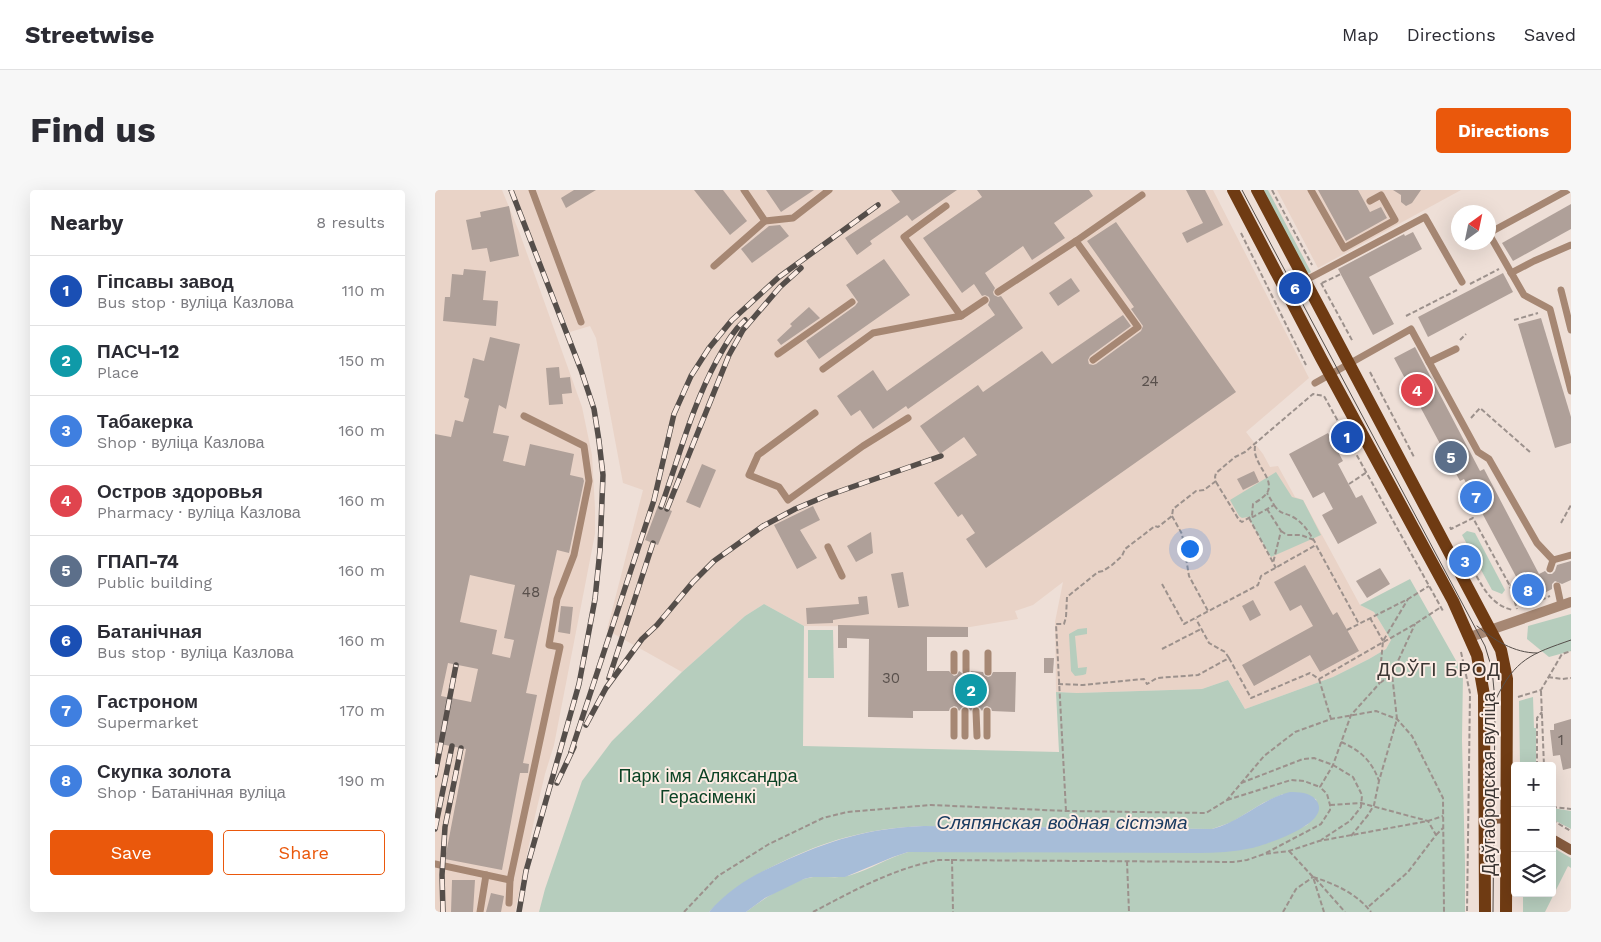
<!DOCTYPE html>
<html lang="en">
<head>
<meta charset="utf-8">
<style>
  :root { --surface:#fff; --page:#f7f7f7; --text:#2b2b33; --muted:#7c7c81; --line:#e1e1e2; --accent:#ea580c }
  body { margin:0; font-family:"Work Sans",sans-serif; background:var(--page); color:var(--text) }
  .controls { position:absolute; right:15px; bottom:15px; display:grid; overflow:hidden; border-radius:5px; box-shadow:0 5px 20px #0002 }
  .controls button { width:45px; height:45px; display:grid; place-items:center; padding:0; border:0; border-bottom:1px solid var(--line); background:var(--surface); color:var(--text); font:25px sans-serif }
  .compass { position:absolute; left:1016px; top:15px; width:45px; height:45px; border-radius:50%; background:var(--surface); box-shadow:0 5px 20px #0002; rotate:33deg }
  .you { position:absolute; left:754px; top:358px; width:18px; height:18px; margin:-12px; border:4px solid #fff; border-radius:50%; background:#1a73e8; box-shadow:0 0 0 8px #1a73e833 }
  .badge { display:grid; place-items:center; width:32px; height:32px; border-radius:50%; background:var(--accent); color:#fff; font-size:16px; font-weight:700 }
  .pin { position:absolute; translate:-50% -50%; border:2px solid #fff; box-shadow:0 1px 5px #0006 }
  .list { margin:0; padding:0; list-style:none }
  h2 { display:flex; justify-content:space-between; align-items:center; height:65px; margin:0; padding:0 20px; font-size:21px }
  h2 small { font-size:16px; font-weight:400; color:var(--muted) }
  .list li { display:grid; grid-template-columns:32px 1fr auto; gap:15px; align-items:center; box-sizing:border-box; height:70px; padding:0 20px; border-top:1px solid var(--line) }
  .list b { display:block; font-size:19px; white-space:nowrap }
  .list p { margin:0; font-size:16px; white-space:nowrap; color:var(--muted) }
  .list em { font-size:16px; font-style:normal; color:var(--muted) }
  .actions { display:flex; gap:10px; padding:15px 20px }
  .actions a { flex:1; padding:11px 0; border:1px solid var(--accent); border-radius:5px; text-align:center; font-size:18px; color:var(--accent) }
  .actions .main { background:var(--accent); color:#fff }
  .icon { flex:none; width:28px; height:28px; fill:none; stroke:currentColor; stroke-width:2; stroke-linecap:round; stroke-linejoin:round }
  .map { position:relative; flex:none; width:1136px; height:722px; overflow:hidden; border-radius:5px }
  header { display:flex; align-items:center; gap:30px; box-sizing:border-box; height:70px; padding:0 25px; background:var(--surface); border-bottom:1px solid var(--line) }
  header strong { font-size:24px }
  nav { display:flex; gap:28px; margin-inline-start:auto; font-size:18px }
  .intro { display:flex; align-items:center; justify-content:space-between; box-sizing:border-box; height:120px; padding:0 30px }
  h1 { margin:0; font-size:35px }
  .button { padding:12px 22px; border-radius:5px; background:var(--accent); color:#fff; font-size:18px; font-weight:700 }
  main { display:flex; gap:30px; padding:0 30px }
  aside { flex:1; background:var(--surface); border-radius:5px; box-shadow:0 5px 20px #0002 }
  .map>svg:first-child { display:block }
  .built { fill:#e9d3c7 }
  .green { fill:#b6cdbd }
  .water { fill:#a7bdd8 }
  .building { fill:#afa099; fill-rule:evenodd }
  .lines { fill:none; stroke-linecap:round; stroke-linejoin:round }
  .path { stroke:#9c918c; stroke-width:2; stroke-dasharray:5 2.5; stroke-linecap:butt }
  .service { stroke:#a68773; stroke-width:7 }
  .minor { stroke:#a68773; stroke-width:10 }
  .secondary { stroke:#865b3e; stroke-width:10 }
  .primary { stroke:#6f3b13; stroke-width:12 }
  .tram { stroke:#554e4a; stroke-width:1 }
  .rail-casing { stroke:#554e4a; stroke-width:5.5 }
  .rail { stroke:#fcece4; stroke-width:4; stroke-dasharray:11; stroke-linecap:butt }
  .labels { text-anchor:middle; stroke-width:4; stroke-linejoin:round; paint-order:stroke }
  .number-label { font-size:15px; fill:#59504c }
  .park-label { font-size:18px; fill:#0b4224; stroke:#fcece4 }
  .street-label { font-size:18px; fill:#3c3633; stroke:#fcece4 }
  .neighbourhood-label { font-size:19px; letter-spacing:1px; fill:#3c3633; stroke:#fcece4 }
  .water-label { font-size:19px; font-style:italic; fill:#1b3c61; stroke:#fcece4 }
</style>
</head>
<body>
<header>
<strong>Streetwise</strong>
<nav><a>Map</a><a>Directions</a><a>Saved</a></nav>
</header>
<div class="intro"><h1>Find us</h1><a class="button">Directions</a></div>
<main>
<aside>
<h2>Nearby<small>8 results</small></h2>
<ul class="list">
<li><span class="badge" style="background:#1a4fb4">1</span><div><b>Гіпсавы завод</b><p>Bus stop · вуліца Казлова</p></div><em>110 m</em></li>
<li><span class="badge" style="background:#0f9aa8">2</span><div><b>ПАСЧ-12</b><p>Place</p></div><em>150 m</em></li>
<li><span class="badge" style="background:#3f7fe0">3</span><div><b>Табакерка</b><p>Shop · вуліца Казлова</p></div><em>160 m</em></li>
<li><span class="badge" style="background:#e0444e">4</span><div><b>Остров здоровья</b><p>Pharmacy · вуліца Казлова</p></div><em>160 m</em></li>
<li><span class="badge" style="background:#5c6f8a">5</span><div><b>ГПАП-74</b><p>Public building</p></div><em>160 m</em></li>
<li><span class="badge" style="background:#1a4fb4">6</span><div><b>Батанічная</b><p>Bus stop · вуліца Казлова</p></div><em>160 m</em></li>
<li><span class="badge" style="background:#3f7fe0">7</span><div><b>Гастроном</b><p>Supermarket</p></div><em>170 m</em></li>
<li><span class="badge" style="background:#3f7fe0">8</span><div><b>Скупка золота</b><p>Shop · Батанічная вуліца</p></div><em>190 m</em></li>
</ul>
<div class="actions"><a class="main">Save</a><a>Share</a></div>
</aside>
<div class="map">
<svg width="1136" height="722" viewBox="0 0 1136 722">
  <rect width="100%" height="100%" fill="#eedfd7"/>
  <g class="built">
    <path d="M0,0H67L85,44L147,217L157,265L160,318V344L119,555L110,584L100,626L80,722H0Z"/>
    <path d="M76,0H778L874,188L811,242L828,264L835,277L843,276L860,307L868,310L925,415L939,422L956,450L951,459L934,469L898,487L810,519L793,490L767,499L642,503L621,502L620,432L628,392L598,415L580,421L583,429L535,437L369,436L329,414L310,426L247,482L172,440L208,300L188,293L161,148L155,136L135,142Z"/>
    <path d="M842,0H1026L883,78Z"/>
  </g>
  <g class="green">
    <path d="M828,0H833L876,82L872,84Z"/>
    <path d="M841,282L857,307L868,310L886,345L836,367L813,327L807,328L804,326L795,310Z"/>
    <path d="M1032,341L1040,343L1070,400L1067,404L1057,400L1027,345Z"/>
    <path d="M975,389L1028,483L1027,550L1030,673V722H311C328,709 356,690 378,687C391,686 404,689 416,685C436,679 453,668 473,662L832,653L872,635L883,621L881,609L848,604L828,613L797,632L777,639L489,636C438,638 398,648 353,669C321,684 298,697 274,722H104L110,699L147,591L177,551L247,482L310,426L329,414L369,436L368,556L624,562L621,502L642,503L767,499L793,490L810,519L898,487L934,469L951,459L956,450L939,422L925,415Z"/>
    <path d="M1136,424V461L1114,467L1092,449L1093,436Z"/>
    <path d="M652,438V444L640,446L643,478L652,477L651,484L648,485L640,486L636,481L634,444L643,439Z"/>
    <path d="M373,440H398L399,488H373Z"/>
    <path d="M1098,507L1099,538H1101V576H1085L1084,511Z"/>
    <path d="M1117,618L1136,621V639L1117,629Z"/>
    <path d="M1117,657L1136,668V678L1133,676L1110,722H1088V703H1117Z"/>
  </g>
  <path class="water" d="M855,602C863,602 875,602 881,610C899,633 832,654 817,658C799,662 781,663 763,663L473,662L458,667L410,687H377L369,689L330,708L311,722H274C294,699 318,685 345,673C395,650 434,638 489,636L777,639C806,632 826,609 855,602Z"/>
  <g class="building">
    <path d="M139,0H161L131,18L126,8Z"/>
    <path d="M259,0H288L312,31L295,45Z"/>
    <path d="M331,0H379L346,22Z"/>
    <path d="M456,0H522L477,31L472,25L435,51L437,54L422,65L410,48L465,12Z"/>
    <path d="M542,0H654L658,6L619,33L630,48L597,70L588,56L550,83L560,98L558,102L559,105L563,107L566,106L588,138L473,219L471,216L438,239L425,220L416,226L402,206L438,180L452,201L560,125L553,115L555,110L554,107L550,105L547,106L539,94L527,103L488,48L547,7Z"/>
    <path d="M751,0H770L788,35L752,53L747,43L768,33Z"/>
    <path d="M883,0H923L935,22L946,17L952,28L911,51Z"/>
    <path d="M958,0H986L977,13L971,16L966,12V5Z"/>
    <path d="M1136,14V39L1078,71L1067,53Z"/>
    <path d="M74,16L84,66L55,72L52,58L37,60L31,30L46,27L45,22Z"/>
    <path d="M681,32L801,202L551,378L531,349L540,343L527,324L523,327L499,293L542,265L529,247L505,264L485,236L543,195L548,202L607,161L617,174L688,125L696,136L655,166L653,170L654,174L658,175L661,174L706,141L708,136L696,119L699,117L652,51Z"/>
    <path d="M345,35L354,46L317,73L306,59L334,36Z"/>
    <path d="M978,42L987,59L934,87L959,134L938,145L903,79L969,44L970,46Z"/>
    <path d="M449,69L475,105L384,169L371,151L420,116L423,112L411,95Z"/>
    <path d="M29,79L51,81L48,110L63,111L61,136L8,131L10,107H15L17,84L28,85Z"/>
    <path d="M1068,83L1078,102L993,147L983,127Z"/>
    <path d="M636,88L645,101L623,116L614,103Z"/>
    <path d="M374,117L385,128L346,155L342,150L357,136L355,134Z"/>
    <path d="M1106,128L1136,227V253L1120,258L1083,134Z"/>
    <path d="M55,147L85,154L71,219L64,215L58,243L74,246L68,271L90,276L95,254L139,264L135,285L148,288L149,291L134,363L122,360L91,503L102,505L88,573L94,574L93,583H85L67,680L10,669L31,559L0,553V244L16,247L20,230L28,232L34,209L29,207L38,168L49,171ZM35,385L80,395L69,448L79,450L75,468L57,464L62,440L25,432ZM13,473L43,479L36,512L6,506Z"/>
    <path d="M980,157L1045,281L1049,279L1104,384L1110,381L1113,384H1117L1120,381L1122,375L1136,371V390L1127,394L1120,391L1117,394V399L1094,411L1029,289L1025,291L959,168Z"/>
    <path d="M124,177L125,188L135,187L137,203L127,204L128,214L114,215L111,178Z"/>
    <path d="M893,243L908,271L903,274L921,308L927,305L942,333L903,354L887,325L898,319L889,302L878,308L854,264Z"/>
    <path d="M267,274L281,280L265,318L251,312Z"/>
    <path d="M819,281L824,292L808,300L802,289Z"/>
    <path d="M223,316L237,321L223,355L210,350Z"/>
    <path d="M378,316L385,330L365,340L382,368L362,379L339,335Z"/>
    <path d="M436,342L438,363L421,372L412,356Z"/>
    <path d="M870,375L898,425L902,422L924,461L885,482L875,465L819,496L807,475L878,436L866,415L855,421L839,392Z"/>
    <path d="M945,378L955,394L932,408L921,391Z"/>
    <path d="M468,382L474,416L463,418L456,384Z"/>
    <path d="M432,406L434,424L398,430V433L372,434L371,418L424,414L423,407Z"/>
    <path d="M818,410L826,425L815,431L807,416Z"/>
    <path d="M126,416L138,417L135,444L123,442Z"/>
    <path d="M403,435L533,437V447H492V481H514L519,486L522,485L524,481L531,486L534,485L536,481L548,482L549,485L553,487L556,486L558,482H581L580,522L557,521L556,518L552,516L549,517L547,521L545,518L541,516L538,517L536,521L533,517L528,516L524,521L522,517L519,516L515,518L514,521H478V528L433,527L434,449L412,448V458H403Z"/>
    <path d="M609,468H619L618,483H609Z"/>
    <path d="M1136,529V578L1128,580L1125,565L1118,566L1115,540H1119V534Z"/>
    <path d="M17,690H40L38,722H16Z"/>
    <path d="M56,703L69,706L66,722H51Z"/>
  </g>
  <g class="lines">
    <g class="path">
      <path d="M837,0L877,75"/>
      <path d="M806,43L871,175"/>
      <path d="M886,93L918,152"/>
      <path d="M887,93L906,84"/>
      <path d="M1035,94L1064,79"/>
      <path d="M971,126L1022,100"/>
      <path d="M1079,130L1103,123"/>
      <path d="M1025,150L1031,144"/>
      <path d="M935,182L979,267"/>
      <path d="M1036,228L1045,218L1095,262"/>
      <path d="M781,292L804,330L807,332L817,326L818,314C823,311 831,306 833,301C839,286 814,271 821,253"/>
      <path d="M914,294L932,282"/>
      <path d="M839,315C846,325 849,322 858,327C869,333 875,344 881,354"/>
      <path d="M832,319L846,341L838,373"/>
      <path d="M737,326L747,344L754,386L773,421"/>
      <path d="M817,326L818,327L839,315L832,303"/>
      <path d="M814,328L841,378"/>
      <path d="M1126,333L1136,315"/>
      <path d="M1015,337L1016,339L1038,328L1075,396L1082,419"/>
      <path d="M846,341L852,345H866L879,350"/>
      <path d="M1031,366C1043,387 1052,415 1078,420"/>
      <path d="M727,394L749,434L823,395L826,386L881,355L924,434"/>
      <path d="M1075,396L1084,392"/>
      <path d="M1106,410L1115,406"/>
      <path d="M935,428L948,451"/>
      <path d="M912,440L973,409L994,396"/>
      <path d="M727,459L766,439"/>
      <path d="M1026,462L1035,503L1032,722"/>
      <path d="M794,468L816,508L875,483L884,489L980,434L1006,417"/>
      <path d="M1113,487L1127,489L1136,488"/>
      <path d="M884,489L896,529"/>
      <path d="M945,493L957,484L980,434"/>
      <path d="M623,494L648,495L709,489L712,494L722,488L763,485L794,468L790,462L774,453L761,429"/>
      <path d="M1106,501L1109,576"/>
      <path d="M1083,507L1106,500L1127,464L1136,461"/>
      <path d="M906,552C925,560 937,571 944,591"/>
      <path d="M1102,576V528L1107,522"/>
      <path d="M806,593L868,569L879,568L898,575L918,587L927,605L926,617L915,631L886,650"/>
      <path d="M792,610L856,590L869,591L885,597"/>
      <path d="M895,615L926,613L993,631L1001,645L973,682L932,718"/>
      <path d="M1117,617L1136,619"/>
      <path d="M631,621L621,434H629L631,427L632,407L663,382L668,381L677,375L687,366L690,359L720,336L723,337L737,326L738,319L761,301L769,300L781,291L780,287L781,283L800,267L810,262L878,204L889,206L1008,421"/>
      <path d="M1117,630L1136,641"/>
      <path d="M1001,645L1008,638"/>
      <path d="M916,646L933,625L939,615L944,591L962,529L957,484"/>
      <path d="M854,661L878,687L889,722"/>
      <path d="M831,663L886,634L895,620V615L892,604L885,597L898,575L916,525L944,494L948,451L973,409"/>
      <path d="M517,669L518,722"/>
      <path d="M692,671L694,722"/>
      <path d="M878,687C900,694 921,703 936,722"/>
      <path d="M880,688L910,722"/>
      <path d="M249,722L283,686L334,654L388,628L412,622L496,615L631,621L771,623L792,610L829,566L860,542L896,529L941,521L962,529L977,546L1008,608L1009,722"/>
      <path d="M378,722C418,701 459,678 504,670L798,672L812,670L829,664L854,661L884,651L993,631L1008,626"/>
      <path d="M848,722L861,699L878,687"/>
    </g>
    <g class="service">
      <path d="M97,0L146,132"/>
      <path d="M309,0L330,31"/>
      <path d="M876,0L909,58L960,30L946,5L935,11"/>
      <path d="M511,16L469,47L526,126L550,110"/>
      <path d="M1054,43L1133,0"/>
      <path d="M1054,44L1089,105L1115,119L1136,201"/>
      <path d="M279,76L330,31L358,28L394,0"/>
      <path d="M1076,83L1099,71L1136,55"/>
      <path d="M871,90L990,27L1027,92"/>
      <path d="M1126,100L1136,140"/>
      <path d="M563,102L641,51"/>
      <path d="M343,164L417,112"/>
      <path d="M658,170L703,137L641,51L707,5"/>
      <path d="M994,172L1021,159"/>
      <path d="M388,179L438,143L526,126"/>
      <path d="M880,193L976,139L1043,262L1054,269L1102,353L1118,370L1136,365"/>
      <path d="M380,223L323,265L314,285L344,297L353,310L428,256L473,228"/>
      <path d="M393,357L407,386"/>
      <path d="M1115,379L1118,370"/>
      <path d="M1122,396L1126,415"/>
      <path d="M519,464V481"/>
      <path d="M531,481V463"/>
      <path d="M553,482V463"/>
      <path d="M530,521V546"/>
      <path d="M541,521L542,546"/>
      <path d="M552,521V546"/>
      <path d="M519,546V521"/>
      <path d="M0,674L75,690L125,457L114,455L122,409L139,365L154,291L149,256L89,226"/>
      <path d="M74,713L75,690"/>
      <path d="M45,722L51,685"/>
    </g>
    <path class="minor" d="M1035,447L1136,412"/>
    <g class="secondary">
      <path d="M1050,629L1080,628"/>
      <path d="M1117,649L1136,660"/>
    </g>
    <g class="primary">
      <path d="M798,0L886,168L1018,411L1042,465L1049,505L1050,722"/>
      <path d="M822,0L1066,460L1072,489L1071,722"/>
    </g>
    <g class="tram">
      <path d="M807,0L1050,456L1057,479L1060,511L1058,722"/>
      <path d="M1042,436C1059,450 1079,463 1102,463"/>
      <path d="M1061,509C1080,469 1096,464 1136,450"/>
    </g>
    <defs>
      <g id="rail">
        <path d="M76,0L146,180L159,219L164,251L168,285L165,360L160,409L144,494L91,681L84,722"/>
        <path d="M226,317C244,267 257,216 282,170C291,154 297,142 310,130"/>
        <path d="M232,319L294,165L308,140L345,97L366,78"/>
        <path d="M174,488L218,353"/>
        <path d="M151,535L171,498L207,449L222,435L258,392L279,371L328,336L360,319L391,306L506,266"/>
        <path d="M136,562L219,310L239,224L256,186L274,158L297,130L344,87L443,15"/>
        <path d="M0,585L21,475"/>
        <path d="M122,593L139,557"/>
        <path d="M0,639L17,556"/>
        <path d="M8,722L7,685L10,637L26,558"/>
      </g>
    </defs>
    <use href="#rail" class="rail-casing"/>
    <use href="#rail" class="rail"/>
  </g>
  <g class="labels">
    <g class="number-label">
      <text x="715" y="196">24</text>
      <text x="96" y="407">48</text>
      <text x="456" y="493">30</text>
      <text x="1126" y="555">1</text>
    </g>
    <g class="park-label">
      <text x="273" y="592">Парк імя Аляксандра<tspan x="273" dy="21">Герасіменкі</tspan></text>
    </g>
    <g class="street-label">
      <text transform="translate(1054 594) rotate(-90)" y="6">Даўгабродская вуліца</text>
    </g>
    <g class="neighbourhood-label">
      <text x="1004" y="486">ДОЎГІ БРОД</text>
    </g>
    <g class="water-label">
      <text x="627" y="639">Сляпянская водная сістэма</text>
    </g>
  </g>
</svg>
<div class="controls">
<button>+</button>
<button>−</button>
<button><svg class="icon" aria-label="layers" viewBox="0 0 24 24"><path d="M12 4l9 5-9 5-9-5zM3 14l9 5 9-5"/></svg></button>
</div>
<svg class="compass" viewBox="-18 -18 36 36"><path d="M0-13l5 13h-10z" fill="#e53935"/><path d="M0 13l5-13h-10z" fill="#7c7c81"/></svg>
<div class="you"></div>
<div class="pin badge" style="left:912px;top:247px;background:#1a4fb4">1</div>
<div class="pin badge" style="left:536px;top:500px;background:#0f9aa8">2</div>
<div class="pin badge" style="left:1030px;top:371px;background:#3f7fe0">3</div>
<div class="pin badge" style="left:982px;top:200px;background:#e0444e">4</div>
<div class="pin badge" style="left:1016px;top:267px;background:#5c6f8a">5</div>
<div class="pin badge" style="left:860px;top:98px;background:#1a4fb4">6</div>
<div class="pin badge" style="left:1041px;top:307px;background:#3f7fe0">7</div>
<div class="pin badge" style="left:1093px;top:400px;background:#3f7fe0">8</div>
</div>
</main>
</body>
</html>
